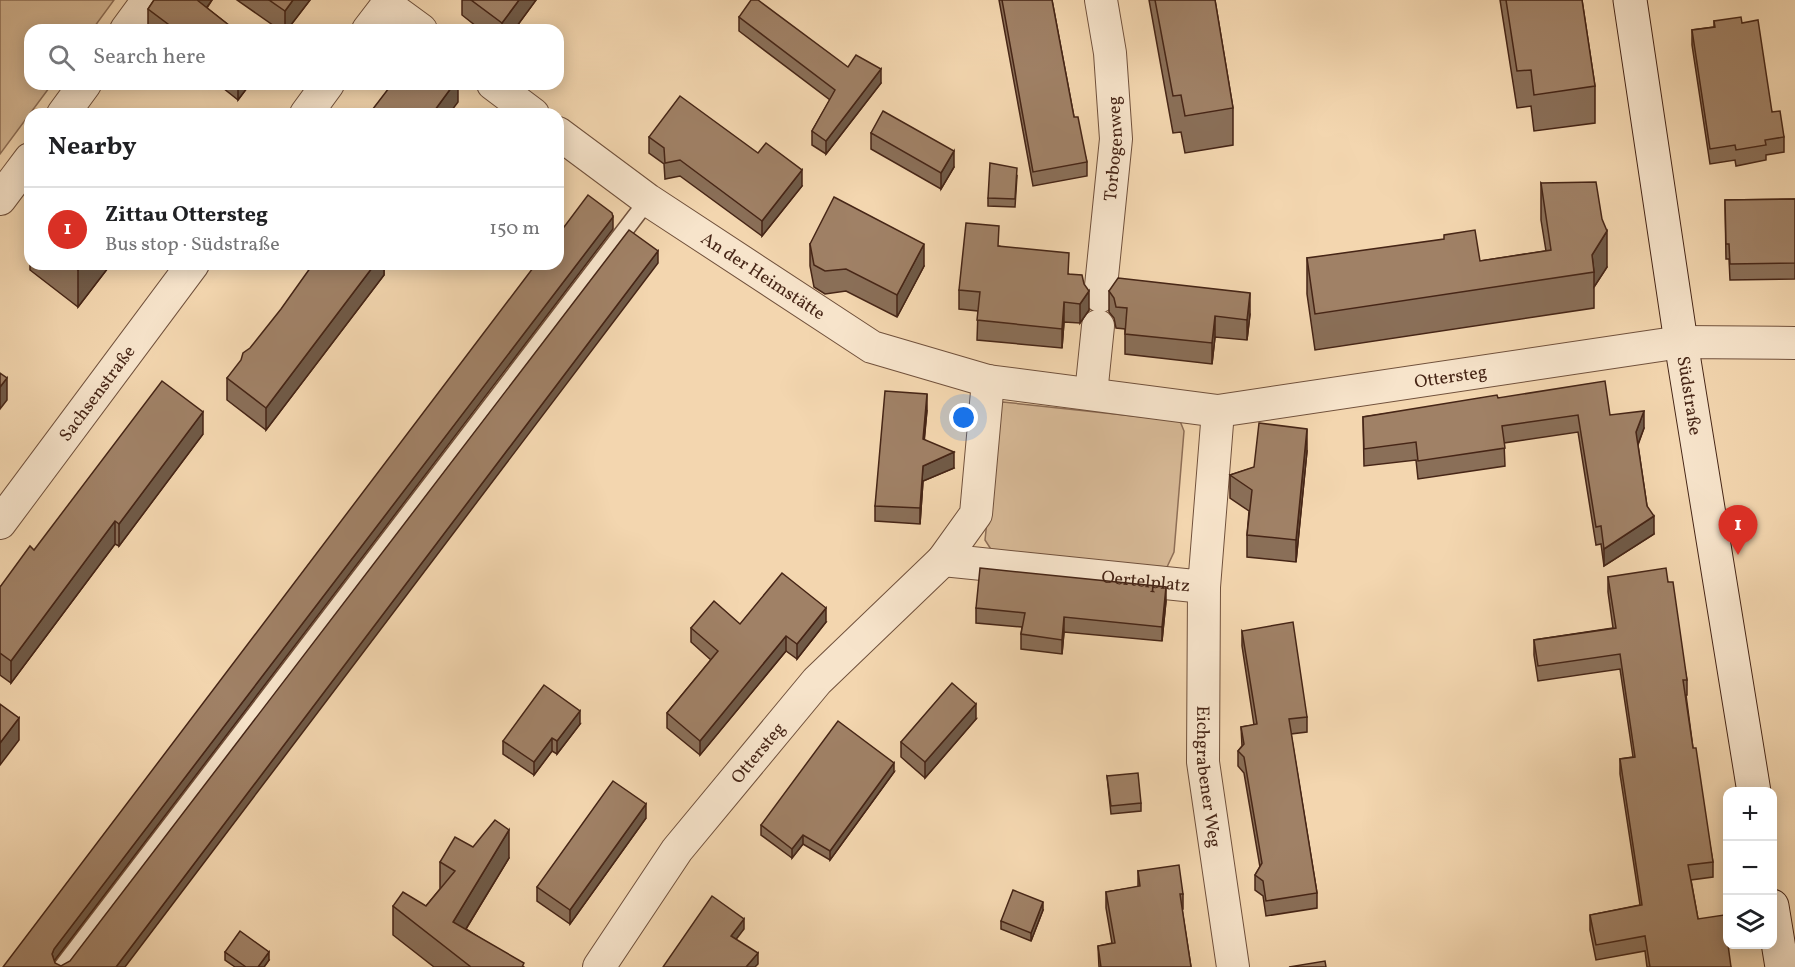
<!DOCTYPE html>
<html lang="en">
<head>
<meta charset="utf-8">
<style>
  :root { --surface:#fff; --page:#f2f2f2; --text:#202124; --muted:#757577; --line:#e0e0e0; --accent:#d93025 }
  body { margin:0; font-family:Vollkorn,serif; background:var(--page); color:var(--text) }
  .controls { position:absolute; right:18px; bottom:18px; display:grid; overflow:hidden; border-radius:12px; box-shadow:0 3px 15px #0003 }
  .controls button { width:54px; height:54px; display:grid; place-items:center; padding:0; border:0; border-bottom:2px solid var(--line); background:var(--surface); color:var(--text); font:30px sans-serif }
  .you { position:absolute; left:964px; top:418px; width:21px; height:21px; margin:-15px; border:4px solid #fff; border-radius:50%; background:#1a73e8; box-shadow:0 0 0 9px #1a73e833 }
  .badge { display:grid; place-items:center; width:39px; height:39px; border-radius:50%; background:var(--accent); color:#fff; font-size:20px; font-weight:700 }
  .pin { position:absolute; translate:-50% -50px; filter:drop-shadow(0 2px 3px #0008) }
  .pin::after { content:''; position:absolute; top:32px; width:21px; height:18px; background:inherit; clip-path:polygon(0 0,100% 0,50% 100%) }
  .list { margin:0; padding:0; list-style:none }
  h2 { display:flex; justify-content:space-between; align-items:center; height:78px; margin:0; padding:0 24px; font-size:26px }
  h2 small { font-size:20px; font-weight:400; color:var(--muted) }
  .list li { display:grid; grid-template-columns:39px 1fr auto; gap:18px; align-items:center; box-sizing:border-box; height:84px; padding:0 24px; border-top:2px solid var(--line) }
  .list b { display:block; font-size:22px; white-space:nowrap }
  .list p { margin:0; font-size:20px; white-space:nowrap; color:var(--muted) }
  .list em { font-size:20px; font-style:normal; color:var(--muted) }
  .icon { flex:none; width:33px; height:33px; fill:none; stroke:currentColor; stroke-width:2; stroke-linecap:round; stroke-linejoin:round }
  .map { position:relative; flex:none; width:1795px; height:967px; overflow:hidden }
  .search { position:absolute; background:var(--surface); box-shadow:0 3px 15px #0003; left:24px; top:24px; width:540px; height:66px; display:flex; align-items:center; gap:15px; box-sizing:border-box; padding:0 21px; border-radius:18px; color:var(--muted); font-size:22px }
  .panel { position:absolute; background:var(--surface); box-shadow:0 3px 15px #0003; left:24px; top:108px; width:540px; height:162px; border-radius:18px }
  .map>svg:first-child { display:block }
  .green { fill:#d6b895; stroke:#8e6e56; stroke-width:1.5 }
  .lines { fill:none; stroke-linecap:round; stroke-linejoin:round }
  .lane-casing { stroke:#71513c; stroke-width:19 }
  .street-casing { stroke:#71513c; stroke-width:34 }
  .secondary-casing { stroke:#462516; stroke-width:35 }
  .lane { stroke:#f7e4cb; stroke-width:16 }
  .street { stroke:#f7e4cb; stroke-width:32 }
  .secondary { stroke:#f7e4cb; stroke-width:33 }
  .wall { fill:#8a6f58; stroke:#462516; stroke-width:1.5 }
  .shaded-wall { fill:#705a47; stroke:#462516; stroke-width:1.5 }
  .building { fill:#a08166; stroke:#462516; stroke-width:1.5 }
  .labels { text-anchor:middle; stroke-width:4.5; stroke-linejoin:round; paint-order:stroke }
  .street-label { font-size:18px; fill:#462516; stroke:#f7e4cb }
</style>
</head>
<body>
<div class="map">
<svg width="1795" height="967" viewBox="0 0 1795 967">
  <rect width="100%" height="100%" fill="#f3d6af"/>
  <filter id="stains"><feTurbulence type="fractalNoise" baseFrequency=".00333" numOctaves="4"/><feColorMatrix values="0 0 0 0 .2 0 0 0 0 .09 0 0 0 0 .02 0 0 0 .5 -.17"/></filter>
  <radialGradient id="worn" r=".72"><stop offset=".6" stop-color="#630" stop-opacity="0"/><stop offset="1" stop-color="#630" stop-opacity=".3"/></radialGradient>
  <g class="green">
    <path d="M0,0H114L92,30H30V84H52L0,154Z"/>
    <path d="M1003,402L1180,421L1184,431L1174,552L1167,567L994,554L985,540L999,406Z"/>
  </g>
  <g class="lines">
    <defs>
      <path id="lane" d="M62,967L648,200"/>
      <g id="street">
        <path d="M387,5L421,30"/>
        <path d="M126,30L148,0"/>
        <path d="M368,30L391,0"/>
        <path d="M493,84L533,114"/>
        <path d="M63,114L85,84"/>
        <path d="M306,114L328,84"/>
        <path id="s1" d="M558,133L648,200L872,347L988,381L1218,411L1681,342L1795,343"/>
        <path d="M0,199L30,159"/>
        <path id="s2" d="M1100,296L1116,139L1110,53L1101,0"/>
        <path id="s3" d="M988,381L976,514L943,560L1204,587L1218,411"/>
        <path d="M1091,394L1098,326"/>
        <path id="s4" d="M0,523L193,264"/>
        <path id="s5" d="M1204,587L1203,762L1233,967"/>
        <path id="s6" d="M599,967L677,850L817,681L943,560"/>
      </g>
      <g id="secondary">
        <path id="s7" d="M1630,0L1681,342L1754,792"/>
        <path d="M1772,906L1782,967"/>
      </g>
    </defs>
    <use href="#lane" class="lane-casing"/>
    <use href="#street" class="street-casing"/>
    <use href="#secondary" class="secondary-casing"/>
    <use href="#lane" class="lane"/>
    <use href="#street" class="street"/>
    <use href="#secondary" class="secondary"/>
  </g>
  <g class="wall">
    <path d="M154,0H212L207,8L235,30H148V9Z"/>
    <path d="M237,0H310L287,30H280Z"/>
    <path d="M462,0H536L514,30H481L462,15Z"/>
    <path d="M999,0H1052L1074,117L1087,162V176L1033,186Z"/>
    <path d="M1149,0H1215L1233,108V145L1185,153L1181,132L1173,133Z"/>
    <path d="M1500,0H1582L1595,86V123L1534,131L1531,106L1517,108Z"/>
    <path d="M739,17L881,83L826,154L812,145V131L830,100L739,31Z"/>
    <path d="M1714,21L1742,23L1772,112L1784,137V152L1766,155V160L1736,166L1735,160L1710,164L1692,45V30L1714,27Z"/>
    <path d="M218,84H250L238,100Z"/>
    <path d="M871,133L954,167L941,189L871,149Z"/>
    <path d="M649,137L802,186L762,236L680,176L665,179L664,164L649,153Z"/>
    <path d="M1017,176L1015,207L988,206V198Z"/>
    <path d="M1541,183L1607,267L1594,287V308L1315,350L1307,294V258L1480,261L1546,251L1541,220Z"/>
    <path d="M1795,199V279L1730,280L1729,259H1726L1725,200Z"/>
    <path d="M810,244L924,266L897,317L846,291L825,294L814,287L810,266Z"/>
    <path d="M999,246L1069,274L1089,310L1080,323L1064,322L1062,348L977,340L978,311L959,309V290Z"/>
    <path d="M30,264H111L78,307L30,270Z"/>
    <path d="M384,264V275L266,430L227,400V378Z"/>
    <path d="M1109,291L1250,314L1247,340L1215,337L1212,364L1125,354V329L1116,328L1114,318L1109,312Z"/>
    <path d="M1498,398L1610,415L1644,428L1638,445L1647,506L1654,534L1604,566L1601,544L1596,545L1578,432L1504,443L1505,466L1418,479L1416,460L1364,466L1363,417Z"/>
    <path d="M927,410L924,440L954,468L923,481L920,524L875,521V506Z"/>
    <path d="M203,434L119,546L115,544L11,683L0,675V587L34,550Z"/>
    <path d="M1307,451L1296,562L1247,557V535L1249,511L1230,498V475Z"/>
    <path d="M1608,577L1668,582L1687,680V695H1686L1693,748L1713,862V877L1691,880L1698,919L1731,967H1647L1645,951L1596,960L1590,930V915L1640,905L1620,774V759L1633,757L1620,669L1538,681L1534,655V640L1613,628L1608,592Z"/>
    <path d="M1166,601L1162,641L1064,632L1062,654L1021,649V634L1022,627L976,623V608Z"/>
    <path d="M826,622L797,659L786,651L700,755L667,728V713L711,660L691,642V628L740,624Z"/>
    <path d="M1242,631L1307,717V732L1291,734L1317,893V908L1266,916L1263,896L1255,890V875L1260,867L1244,773L1238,766V751L1242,746L1241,727L1254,725L1242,646Z"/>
    <path d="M976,719L925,778L901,757V742Z"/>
    <path d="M580,724L557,754L552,751L534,775L503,754V741Z"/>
    <path d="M894,772L830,860L803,844L792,858L761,835V825Z"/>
    <path d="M1107,776L1141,803V811L1111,814Z"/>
    <path d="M646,818L570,924L537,901V887Z"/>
    <path d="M473,847L509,858L466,929L524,967H434L393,935V906H426L440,889V862Z"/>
    <path d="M1138,871L1183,894V909H1182L1191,967H1099L1098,946L1112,943L1106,908V892L1138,887Z"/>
    <path d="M1043,910L1031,941L1001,929V921Z"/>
    <path d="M225,952L269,960L264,967H235L225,960Z"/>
  </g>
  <g class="shaded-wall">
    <path d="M196,0H212L196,22Z"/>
    <path d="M293,0H310L287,30H285V11Z"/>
    <path d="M519,0H536L514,30H502V23Z"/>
    <path d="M881,69V83L826,154V141Z"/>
    <path d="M238,84H250L238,100Z"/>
    <path d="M454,84H458V102L449,114H432Z"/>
    <path d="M954,151V167L941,189V173Z"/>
    <path d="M802,170V186L762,236V221Z"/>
    <path d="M613,217V229L54,961L52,954L54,949Z"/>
    <path d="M1607,231V267L1594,287V272L1592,255Z"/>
    <path d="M924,244V266L897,317V295Z"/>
    <path d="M658,251V263L125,967H116Z"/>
    <path d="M83,264H111L78,307V270Z"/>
    <path d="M375,264H384V275L266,430V408Z"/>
    <path d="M1089,291V310L1080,323V304Z"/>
    <path d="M1250,293V314L1247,340V320Z"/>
    <path d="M1064,302V322L1062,348V329Z"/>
    <path d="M1215,316V337L1212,364V343Z"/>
    <path d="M7,378V400L0,409V387Z"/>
    <path d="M927,394V410L923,455V439Z"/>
    <path d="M1644,411V428L1636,449V432Z"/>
    <path d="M203,412V434L119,546V524Z"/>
    <path d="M1307,429V451L1296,562V540Z"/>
    <path d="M954,452V468L923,481L920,524V508L923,466Z"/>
    <path d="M1654,516V534L1604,566V549Z"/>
    <path d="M115,521V544L11,683V661Z"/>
    <path d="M1166,587V601L1162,641V627Z"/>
    <path d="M826,608V622L797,659V644Z"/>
    <path d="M1064,617V632L1062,654V640Z"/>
    <path d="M786,636V651L700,755V741Z"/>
    <path d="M976,704V719L925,778V762Z"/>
    <path d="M580,711V724L557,754V741Z"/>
    <path d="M19,718V740L0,765V743Z"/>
    <path d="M552,738V751L534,775V762Z"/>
    <path d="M894,763V772L830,860V851Z"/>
    <path d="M646,804V818L570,924V910Z"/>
    <path d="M509,830V858L453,950V922Z"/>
    <path d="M803,835V844L792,858V849Z"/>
    <path d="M1043,902V910L1031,941V933Z"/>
    <path d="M744,919V929L731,946V936Z"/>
    <path d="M269,952V960L264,967H258Z"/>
    <path d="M758,953V964L755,967H746Z"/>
  </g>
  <g class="building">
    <path d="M154,0H197L235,30H176L148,9Z"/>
    <path d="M269,0H293L285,11Z"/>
    <path d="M471,0H519L502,23Z"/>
    <path d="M751,0H758L848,67L856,55L881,69L826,141L812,131L835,90L739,17Z"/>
    <path d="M1002,0H1052L1074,117H1078L1087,162L1033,172Z"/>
    <path d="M1155,0H1215L1233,108L1185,116L1181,95L1173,96Z"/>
    <path d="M1506,0H1582L1595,86L1534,95L1531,70L1517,71Z"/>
    <path d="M1741,17L1742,23L1758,20L1772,112L1780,111L1784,137L1765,140L1766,145L1736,150L1735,145L1710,149L1692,30L1715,27L1714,21Z"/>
    <path d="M392,84H454L432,114H369Z"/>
    <path d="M680,96L758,153L766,143L802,170L762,221L680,160L665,163L664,148L649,137Z"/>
    <path d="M883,111L954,151L941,173L871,133Z"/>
    <path d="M990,163L1017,168L1015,199L988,198Z"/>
    <path d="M1596,182L1602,219L1607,231L1592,255L1594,272L1315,314L1307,258L1444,239V235L1475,230L1480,261L1551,250L1541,183Z"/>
    <path d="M588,195L612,213L613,217L54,949L52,954L55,963L61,966L70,961L629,230L658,251L116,967H3L536,264H558V235Z"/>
    <path d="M834,197L924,244L897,295L846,269L825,271L814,265L810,244Z"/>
    <path d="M1795,199V263L1730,264L1729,244H1726L1725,200Z"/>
    <path d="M966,223L999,226L998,246L1069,253L1068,274L1082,275L1084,284L1089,291L1080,304L1064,302L1062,329L977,320L980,292L959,290Z"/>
    <path d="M70,264H83L78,270Z"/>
    <path d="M313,264H375L266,408L227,378L241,360L243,353L250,348L281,309Z"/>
    <path d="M1118,278L1250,293L1247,320L1215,316L1212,343L1125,334L1127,308L1116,307L1114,298L1109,291Z"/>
    <path d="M0,373L7,378L0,387Z"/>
    <path d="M162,381L203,412L119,524L115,521L11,661L0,653V587L30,546L34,550Z"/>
    <path d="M1605,381L1610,415L1644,411L1636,432L1647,506L1654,516L1604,549L1601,526L1596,527L1578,415L1502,426L1505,448L1418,461L1416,442L1364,449L1363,417L1497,395L1498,398Z"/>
    <path d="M885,391L927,394L923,439L954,452L923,466L920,508L875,506Z"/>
    <path d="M1259,423L1307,429L1296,540L1247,535L1252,490L1230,475L1254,467Z"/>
    <path d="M980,568L1166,587L1162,627L1064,617L1062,640L1021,634L1025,613L976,608Z"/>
    <path d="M1666,568L1668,582H1673L1687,680H1683L1693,748H1696L1713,862L1688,865L1698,919L1724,915L1731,967H1650L1645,936L1596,945L1590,915L1642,905L1620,759L1635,757L1620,654L1538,666L1534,640L1616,628L1608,577Z"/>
    <path d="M782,573L826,608L797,644L786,636L700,741L667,713L718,651L691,628L714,601L740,624Z"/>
    <path d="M1293,622L1307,717L1289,719L1317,893L1266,901L1263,881L1255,875L1262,863L1244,757L1238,751L1244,744L1241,727L1257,724L1242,631Z"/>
    <path d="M952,683L976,704L925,762L901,742Z"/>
    <path d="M544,685L580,711L557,741L552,738L534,762L503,741Z"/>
    <path d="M0,704L19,718L0,743Z"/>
    <path d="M838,721L894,763L830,851L803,835L792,849L761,825Z"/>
    <path d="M1138,773L1141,803L1111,806L1107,776Z"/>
    <path d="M613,781L646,804L570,910L537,887Z"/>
    <path d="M495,820L509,830L453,922L524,963L522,967H471L393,906L403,892L426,906L455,871L440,862L455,837L473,847Z"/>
    <path d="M1179,865L1183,894H1180L1191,967H1101L1098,946L1115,943L1106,892L1140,886L1138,871Z"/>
    <path d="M1013,890L1043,902L1031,933L1001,921Z"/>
    <path d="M712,896L744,919L731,936L758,953L746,967H663Z"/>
    <path d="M240,931L269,952L258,967H246L225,952Z"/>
    <path d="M1325,961L1326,967H1289Z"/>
  </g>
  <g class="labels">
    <g class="street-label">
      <text dy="6" stroke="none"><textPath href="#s2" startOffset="148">Torbogenweg</textPath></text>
      <text dy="6" stroke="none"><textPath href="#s1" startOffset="250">An der Heimstätte</textPath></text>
      <text dy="6" stroke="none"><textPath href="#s1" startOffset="968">Ottersteg</textPath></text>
      <text dy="6" stroke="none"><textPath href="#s4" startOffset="162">Sachsenstraße</textPath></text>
      <text dy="6" stroke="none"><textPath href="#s7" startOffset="400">Südstraße</textPath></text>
      <text dy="6" stroke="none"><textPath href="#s3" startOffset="394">Oertelplatz</textPath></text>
      <text dy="6" stroke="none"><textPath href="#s6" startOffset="267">Ottersteg</textPath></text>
      <text dy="6" stroke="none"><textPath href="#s5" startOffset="190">Eichgrabener Weg</textPath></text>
    </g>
  </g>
  <rect width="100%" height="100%" filter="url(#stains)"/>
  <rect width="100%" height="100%" fill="url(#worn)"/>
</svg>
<div class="controls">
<button>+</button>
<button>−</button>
<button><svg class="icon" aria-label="layers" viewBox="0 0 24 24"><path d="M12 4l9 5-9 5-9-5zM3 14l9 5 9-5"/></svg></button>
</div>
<div class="you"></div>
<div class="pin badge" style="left:1738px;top:555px">1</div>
<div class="search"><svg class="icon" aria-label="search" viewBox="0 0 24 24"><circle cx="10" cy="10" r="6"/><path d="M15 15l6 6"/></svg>Search here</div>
<section class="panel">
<h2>Nearby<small></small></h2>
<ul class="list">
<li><span class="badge">1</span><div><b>Zittau Ottersteg</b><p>Bus stop · Südstraße</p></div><em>150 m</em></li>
</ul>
</section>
</div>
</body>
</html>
